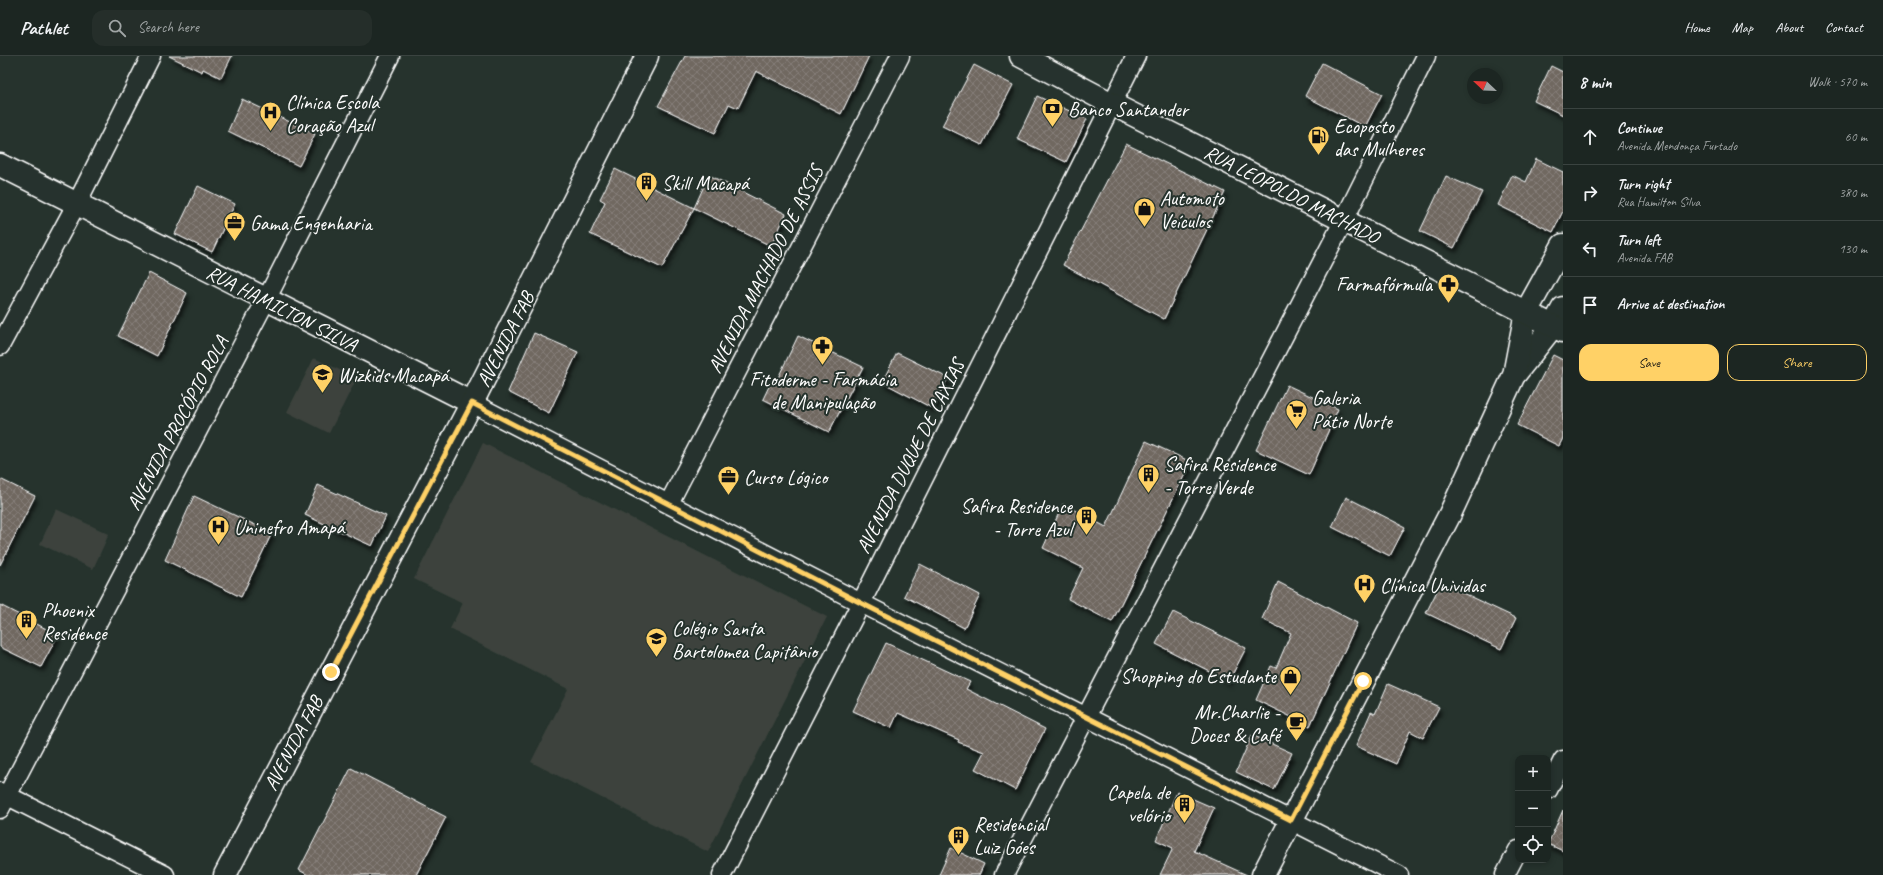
<!DOCTYPE html>
<html lang="en">
<head>
<meta charset="utf-8">
<style>
  :root { --surface:#1c2622; --page:#252e2a; --text:#f1f3f6; --muted:#a0a5a5; --line:#3a4340; --accent:#ffd166 }
  body { margin:0; font-family:Caveat,sans-serif; background:var(--page); color:var(--text) }
  .controls { position:absolute; right:12px; bottom:12px; display:grid; overflow:hidden; border-radius:8px; box-shadow:0 2px 6px #0003 }
  .controls button { width:36px; height:36px; display:grid; place-items:center; padding:0; border:0; border-bottom:1px solid var(--line); background:var(--surface); color:var(--text); font:20px sans-serif }
  .compass { position:absolute; left:1467px; top:12px; width:36px; height:36px; border-radius:50%; background:var(--surface); box-shadow:0 2px 6px #0003; rotate:293deg }
  .stop { position:absolute; width:12px; height:12px; margin:-9px; border:3px solid #ffd166; border-radius:50%; background:#fff }
  .stop.end { background:#ffd166; border-color:#fff; box-shadow:0 1px 4px #0008 }
  .list { margin:0; padding:0; list-style:none }
  h2 { display:flex; justify-content:space-between; align-items:center; height:52px; margin:0; padding:0 16px; font-size:17px }
  h2 small { font-size:13px; font-weight:400; color:var(--muted) }
  .list li { display:grid; grid-template-columns:26px 1fr auto; gap:12px; align-items:center; box-sizing:border-box; height:56px; padding:0 16px; border-top:1px solid var(--line) }
  .list b { display:block; font-size:15px; white-space:nowrap }
  .list p { margin:0; font-size:13px; white-space:nowrap; color:var(--muted) }
  .list em { font-size:13px; font-style:normal; color:var(--muted) }
  .actions { display:flex; gap:8px; padding:12px 16px }
  .actions a { flex:1; padding:9px 0; border:1px solid var(--accent); border-radius:12px; text-align:center; font-size:14px; color:var(--accent) }
  .actions .main { background:var(--accent); color:#111 }
  .icon { flex:none; width:22px; height:22px; fill:none; stroke:currentColor; stroke-width:2; stroke-linecap:round; stroke-linejoin:round }
  .map { position:relative; flex:none; width:1563px; height:819px; overflow:hidden }
  header { display:flex; align-items:center; gap:24px; box-sizing:border-box; height:56px; padding:0 20px; background:var(--surface); border-bottom:1px solid var(--line) }
  header strong { font-size:19px }
  nav { display:flex; gap:22px; margin-inline-start:auto; font-size:14px }
  .search { width:280px; height:36px; background:var(--page); display:flex; align-items:center; gap:10px; box-sizing:border-box; padding:0 14px; border-radius:12px; color:var(--muted); font-size:15px }
  main { display:flex }
  aside { flex:1; background:var(--surface) }
  .map>svg:first-child { display:block }
  .built { fill:#3c433d }
  .building { fill:url(#building-cross-hatch); stroke:#fff; filter:url(#shadow) }
  .lines { fill:none; stroke-linecap:round; stroke-linejoin:round }
  .minor-casing { stroke:#fff; stroke-width:21 }
  .tertiary-casing { stroke:#fff; stroke-width:25 }
  .secondary-casing { stroke:#fff; stroke-width:25 }
  .primary-casing { stroke:#fff; stroke-width:25 }
  .minor { stroke:#26332d; stroke-width:18 }
  .tertiary { stroke:#26332d; stroke-width:22 }
  .secondary { stroke:#26332d; stroke-width:22 }
  .primary { stroke:#26332d; stroke-width:22 }
  .route { stroke:#ffd166; stroke-width:5 }
  .labels { text-anchor:middle; stroke-width:4; stroke-linejoin:round; paint-order:stroke }
  .poi-label { font-size:20px; fill:#fff; stroke:#26332d; text-anchor:start }
  .street-label { font-size:20px; fill:#fff; stroke:#26332d }
</style>
</head>
<body>
<header>
<strong>Pathlet</strong>
<div class="search"><svg class="icon" aria-label="search" viewBox="0 0 24 24"><circle cx="10" cy="10" r="6"/><path d="M15 15l6 6"/></svg>Search here</div>
<nav><a>Home</a><a>Map</a><a>About</a><a>Contact</a></nav>
</header>
<main>
<div class="map">
<svg width="1563" height="819" viewBox="0 0 1563 819">
  <defs>
    <pattern id="building-cross-hatch" width="8" height="8" patternUnits="userSpaceOnUse"><rect width="8" height="8" fill="#706761"/><path d="M0 0l8 8M0 8l8-8" fill="none" stroke="#857e79"/></pattern>
    <filter id="shadow"><feDropShadow dx="2.5" dy="4.5" stdDeviation="2" flood-color="#0009"/></filter>
  </defs>
  <rect width="100%" height="100%" fill="#26332d"/>
  <filter id="ink" filterUnits="userSpaceOnUse"><feTurbulence type="fractalNoise" baseFrequency=".025" numOctaves="2"/><feDisplacementMap in="SourceGraphic" scale="8" xChannelSelector="R" yChannelSelector="G"/><feConvolveMatrix kernelMatrix="1 2 1 2 8 2 1 2 1" color-interpolation-filters="sRGB"/></filter>
  <g filter="url(#ink)">
    <g class="built">
      <path d="M314,302L357,322L329,377L287,356Z"/>
      <path d="M483,387L827,561L708,796L531,706L568,633L450,573L463,547L414,523Z"/>
      <path d="M56,453L109,478L93,513L40,488Z"/>
    </g>
    <g class="building">
      <path d="M169,0H232L221,22L203,13L202,16Z"/>
      <path d="M685,0H869L841,58L756,15L738,52L729,48L715,77L658,50Z"/>
      <path d="M1322,7L1382,38L1365,71L1305,40Z"/>
      <path d="M974,9L1013,29L982,89L942,70Z"/>
      <path d="M1551,10L1563,16V59L1534,45Z"/>
      <path d="M1037,40L1087,63L1066,106L1017,83Z"/>
      <path d="M242,43L315,78L299,110L228,75Z"/>
      <path d="M1126,88L1225,136L1164,263L1063,209Z"/>
      <path d="M1536,103L1563,116V155L1553,176L1498,149L1512,119L1526,126Z"/>
      <path d="M615,113L694,152L662,212L590,178L605,146L600,143Z"/>
      <path d="M709,119L786,158L771,190L694,152Z"/>
      <path d="M1446,120L1482,136L1454,192L1420,175Z"/>
      <path d="M198,130L235,148L212,196L175,178Z"/>
      <path d="M149,217L187,237L157,300L118,280Z"/>
      <path d="M534,277L578,296L549,357L508,336Z"/>
      <path d="M798,280L863,311L829,376L763,343L773,322L777,324Z"/>
      <path d="M897,297L948,322L932,352L882,326Z"/>
      <path d="M1553,299L1563,304V382L1559,390L1517,369Z"/>
      <path d="M1287,329L1338,353L1309,419L1256,394Z"/>
      <path d="M1146,385L1191,406L1112,566L1068,543L1083,512L1043,492L1063,448L1106,471Z"/>
      <path d="M0,423L35,440L0,509Z"/>
      <path d="M318,429L386,460L372,490L305,459Z"/>
      <path d="M194,440L272,477L241,541L165,504Z"/>
      <path d="M1346,441L1405,471L1390,500L1332,471Z"/>
      <path d="M920,508L980,539L964,572L904,540Z"/>
      <path d="M1278,526L1357,567L1310,670L1256,644L1271,610L1276,612L1291,577L1262,563Z"/>
      <path d="M1441,527L1516,562L1501,593L1426,557Z"/>
      <path d="M0,549L58,579L41,611L0,591Z"/>
      <path d="M1173,556L1246,592L1229,625L1156,588Z"/>
      <path d="M886,587L970,626L966,633L1045,673L1015,734L975,713L984,696L958,686L959,684L898,657L891,672L853,655Z"/>
      <path d="M1388,628L1439,651L1423,682L1410,675L1396,708L1356,690L1371,656L1375,658Z"/>
      <path d="M1252,679L1292,697L1274,734L1236,716Z"/>
      <path d="M351,712L446,761L416,819H308L299,814Z"/>
      <path d="M1177,736L1214,752L1194,795L1247,819H1160L1173,792L1156,784Z"/>
      <path d="M1563,754V795L1548,788Z"/>
      <path d="M951,792L984,808L979,819H939Z"/>
    </g>
    <g class="lines">
      <defs>
        <g id="minor">
          <path d="M0,290L77,147L151,0"/>
          <path d="M472,347L861,547L1399,819"/>
          <path d="M669,447L900,0"/>
          <path d="M1548,734L1563,704"/>
          <path d="M0,736L165,819"/>
          <path d="M0,753L266,244L390,0"/>
          <path d="M722,819L861,547L1136,0"/>
          <path d="M1004,819L1344,164L1426,0"/>
          <path d="M1505,819L1518,794"/>
        </g>
        <g id="tertiary">
          <path d="M0,109L472,347"/>
          <path d="M1516,317L1553,270L1563,252"/>
          <path d="M1263,819L1450,458L1514,319L1526,256L1563,189"/>
        </g>
        <path id="secondary" d="M225,819L477,337L647,0"/>
        <path id="primary" d="M1021,0L1112,48L1563,275"/>
      </defs>
      <use href="#minor" class="minor-casing"/>
      <use href="#tertiary" class="tertiary-casing"/>
      <use href="#secondary" class="secondary-casing"/>
      <use href="#primary" class="primary-casing"/>
      <use href="#minor" class="minor"/>
      <use href="#tertiary" class="tertiary"/>
      <use href="#secondary" class="secondary"/>
      <use href="#primary" class="primary"/>
    </g>
  </g>
  <g class="lines" filter="url(#ink)">
    <path class="route" d="M331,616L472,347L861,547L1291,764L1363,625"/>
  </g>
  <defs>
    <symbol id="bank-pin" viewBox="-11 -11 22 30"><path d="M0 17L-7.5 6A9.5 9.5 0 1 1 7.5 6Z" fill="#ffd166" stroke="#26332d"/><path d="M-6-4H6V4H-6ZM0-2.3a2.3 2.3 0 1 0 0 4.6a2.3 2.3 0 1 0 0-4.6Z" fill="#111"/></symbol>
    <symbol id="hospital-pin" viewBox="-11 -11 22 30"><path d="M0 17L-7.5 6A9.5 9.5 0 1 1 7.5 6Z" fill="#ffd166" stroke="#26332d"/><path d="M-5-5h3v3.5h4V-5h3V5h-3V1.5h-4V5h-3Z" fill="#111"/></symbol>
    <symbol id="fuel-pin" viewBox="-11 -11 22 30"><path d="M0 17L-7.5 6A9.5 9.5 0 1 1 7.5 6Z" fill="#ffd166" stroke="#26332d"/><path d="M-5.5-6h7V0h2V4h1.3V-2.5L3-4.5l.8-.8L6-3V5H2.5V1h-1V6h-7ZM-4.2-4.7v3.2H.2V-4.7Z" fill="#111"/></symbol>
    <symbol id="building-pin" viewBox="-11 -11 22 30"><path d="M0 17L-7.5 6A9.5 9.5 0 1 1 7.5 6Z" fill="#ffd166" stroke="#26332d"/><path d="M-4-6H4V6H1V3H-1V6H-4ZM-2.5-4.3h1.7v1.8h-1.7ZM.8-4.3h1.7v1.8H.8ZM-2.5-1h1.7V.8h-1.7ZM.8-1h1.7V.8H.8Z" fill="#111"/></symbol>
    <symbol id="shop-pin" viewBox="-11 -11 22 30"><path d="M0 17L-7.5 6A9.5 9.5 0 1 1 7.5 6Z" fill="#ffd166" stroke="#26332d"/><path d="M-5-2.5h2.3a2.7 3.5 0 0 1 5.4 0H5L5.5 6h-11ZM-1.5-2.5h3a1.5 2.3 0 0 0-3 0Z" fill="#111"/></symbol>
    <symbol id="office-pin" viewBox="-11 -11 22 30"><path d="M0 17L-7.5 6A9.5 9.5 0 1 1 7.5 6Z" fill="#ffd166" stroke="#26332d"/><path d="M-6-3h4V-5.5h4V-3h4V5H-6ZM-1-4.5V-3h2v-1.5ZM-6 0V1H6V0Z" fill="#111"/></symbol>
    <symbol id="pharmacy-pin" viewBox="-11 -11 22 30"><path d="M0 17L-7.5 6A9.5 9.5 0 1 1 7.5 6Z" fill="#ffd166" stroke="#26332d"/><path d="M-2-6h4v4h4v4h-4v4h-4v-4h-4v-4h4Z" fill="#111"/></symbol>
    <symbol id="school-pin" viewBox="-11 -11 22 30"><path d="M0 17L-7.5 6A9.5 9.5 0 1 1 7.5 6Z" fill="#ffd166" stroke="#26332d"/><path d="M0-5L7-2L0 1L-7-2ZM-4 1L0 2.5L4 1V4Q0 6-4 4Z" fill="#111"/></symbol>
    <symbol id="supermarket-pin" viewBox="-11 -11 22 30"><path d="M0 17L-7.5 6A9.5 9.5 0 1 1 7.5 6Z" fill="#ffd166" stroke="#26332d"/><path d="M-6-5.5h2.5l.6 2H6L4.5 2H-2.5L-4.4-4H-6ZM-1.5 3.2a1.3 1.3 0 1 0 .1 0ZM3 3.2a1.3 1.3 0 1 0 .1 0Z" fill="#111"/></symbol>
    <symbol id="cafe-pin" viewBox="-11 -11 22 30"><path d="M0 17L-7.5 6A9.5 9.5 0 1 1 7.5 6Z" fill="#ffd166" stroke="#26332d"/><path d="M-5.5-4.5H6V0H3Q3 3.5 0 3.5H-2.5Q-5.5 3.5-5.5 0ZM3-3.2v2h1.7v-2ZM-6 4.5H4V6H-6Z" fill="#111"/></symbol>
  </defs>
  <g fill-rule="evenodd">
    <use href="#bank-pin" x="1040" y="40" width="25" height="34"/>
    <use href="#hospital-pin" x="258" y="44" width="25" height="34"/>
    <use href="#fuel-pin" x="1306" y="68" width="25" height="34"/>
    <use href="#building-pin" x="634" y="114" width="25" height="34"/>
    <use href="#shop-pin" x="1132" y="140" width="25" height="34"/>
    <use href="#office-pin" x="222" y="154" width="25" height="34"/>
    <use href="#pharmacy-pin" x="1436" y="216" width="25" height="34"/>
    <use href="#pharmacy-pin" x="810" y="278" width="25" height="34"/>
    <use href="#school-pin" x="310" y="306" width="25" height="34"/>
    <use href="#supermarket-pin" x="1284" y="342" width="25" height="34"/>
    <use href="#building-pin" x="1136" y="406" width="25" height="34"/>
    <use href="#office-pin" x="716" y="408" width="25" height="34"/>
    <use href="#building-pin" x="1074" y="448" width="25" height="34"/>
    <use href="#hospital-pin" x="206" y="458" width="25" height="34"/>
    <use href="#hospital-pin" x="1352" y="516" width="25" height="34"/>
    <use href="#building-pin" x="14" y="552" width="25" height="34"/>
    <use href="#school-pin" x="644" y="570" width="25" height="34"/>
    <use href="#shop-pin" x="1278" y="608" width="25" height="34"/>
    <use href="#cafe-pin" x="1284" y="654" width="25" height="34"/>
    <use href="#building-pin" x="1172" y="736" width="25" height="34"/>
    <use href="#building-pin" x="946" y="768" width="25" height="34"/>
  </g>
  <g class="labels">
    <g class="poi-label">
      <text x="286" y="53">Clínica Escola<tspan x="286" dy="23">Coração Azul</tspan></text>
      <text x="1068" y="60">Banco Santander</text>
      <text x="1334" y="77">Ecoposto<tspan x="1334" dy="23">das Mulheres</tspan></text>
      <text x="662" y="134">Skill Macapá</text>
      <text x="1160" y="149">Automoto<tspan x="1160" dy="23">Veículos</tspan></text>
      <text x="250" y="174">Gama Engenharia</text>
      <text x="1432" y="235" text-anchor="end">Farmafórmula</text>
      <text x="338" y="326">Wizkids Macapá</text>
      <text x="823" y="330" text-anchor="middle">Fitoderme - Farmácia<tspan x="823" dy="23">de Manipulação</tspan></text>
      <text x="1312" y="349">Galeria<tspan x="1312" dy="23">Pátio Norte</tspan></text>
      <text x="1164" y="415">Safira Residence<tspan x="1164" dy="23">- Torre Verde</tspan></text>
      <text x="744" y="428">Curso Lógico</text>
      <text x="1072" y="457" text-anchor="end">Safira Residence<tspan x="1072" dy="23">- Torre Azul</tspan></text>
      <text x="234" y="478">Uninefro Amapá</text>
      <text x="1380" y="536">Clínica Unividas</text>
      <text x="42" y="561">Phoenix<tspan x="42" dy="23">Residence</tspan></text>
      <text x="672" y="579">Colégio Santa<tspan x="672" dy="23">Bartolomea Capitânio</tspan></text>
      <text x="1276" y="627" text-anchor="end">Shopping do Estudante</text>
      <text x="1280" y="663" text-anchor="end">Mr.Charlie -<tspan x="1280" dy="23">Doces &amp; Café</tspan></text>
      <text x="1170" y="743" text-anchor="end">Capela de<tspan x="1170" dy="23">velório</tspan></text>
      <text x="974" y="775">Residencial<tspan x="974" dy="23">Luiz Góes</tspan></text>
    </g>
    <g class="street-label">
      <text transform="translate(1292 138) rotate(27)" y="7">RUA LEOPOLDO MACHADO</text>
      <text transform="translate(765 213) rotate(-63)" y="7">AVENIDA MACHADO DE ASSIS</text>
      <text transform="translate(282 252) rotate(27)" y="7">RUA HAMILTON SILVA</text>
      <text transform="translate(505 283) rotate(-63)" y="7">AVENIDA FAB</text>
      <text transform="translate(177 367) rotate(-62)" y="7">AVENIDA PROCÓPIO ROLA</text>
      <text transform="translate(910 400) rotate(-63)" y="7">AVENIDA DUQUE DE CAXIAS</text>
      <text transform="translate(293 687) rotate(-62)" y="7">AVENIDA FAB</text>
    </g>
  </g>
</svg>
<div class="controls">
<button>+</button>
<button>−</button>
<button><svg class="icon" aria-label="locate" viewBox="0 0 24 24"><circle cx="12" cy="12" r="6"/><path d="M12 2v4M12 18v4M2 12h4M18 12h4"/></svg></button>
</div>
<svg class="compass" viewBox="-18 -18 36 36"><path d="M0-13l5 13h-10z" fill="#e53935"/><path d="M0 13l5-13h-10z" fill="#a0a5a5"/></svg>
<div class="stop" style="left:1363px;top:625px"></div>
<div class="stop end" style="left:331px;top:616px"></div>
</div>
<aside>
<h2>8 min<small>Walk · 570 m</small></h2>
<ul class="list">
<li><svg class="icon" aria-label="ahead" viewBox="0 0 24 24"><path d="M12 20V5M6 11l6-6 6 6"/></svg><div><b>Continue</b><p>Avenida Mendonça Furtado</p></div><em>60 m</em></li>
<li><svg class="icon" aria-label="right" viewBox="0 0 24 24"><path d="M7 20v-9h11M14 6l5 5-5 5"/></svg><div><b>Turn right</b><p>Rua Hamilton Silva</p></div><em>380 m</em></li>
<li><svg class="icon" aria-label="left" viewBox="0 0 24 24"><path d="M17 20v-9H6M10 6l-5 5 5 5"/></svg><div><b>Turn left</b><p>Avenida FAB</p></div><em>130 m</em></li>
<li><svg class="icon" aria-label="arrive" viewBox="0 0 24 24"><path d="M6 21V4h12l-3 4 3 4H6"/></svg><div><b>Arrive at destination</b></div></li>
</ul>
<div class="actions"><a class="main">Save</a><a>Share</a></div>
</aside>
</main>
</body>
</html>
